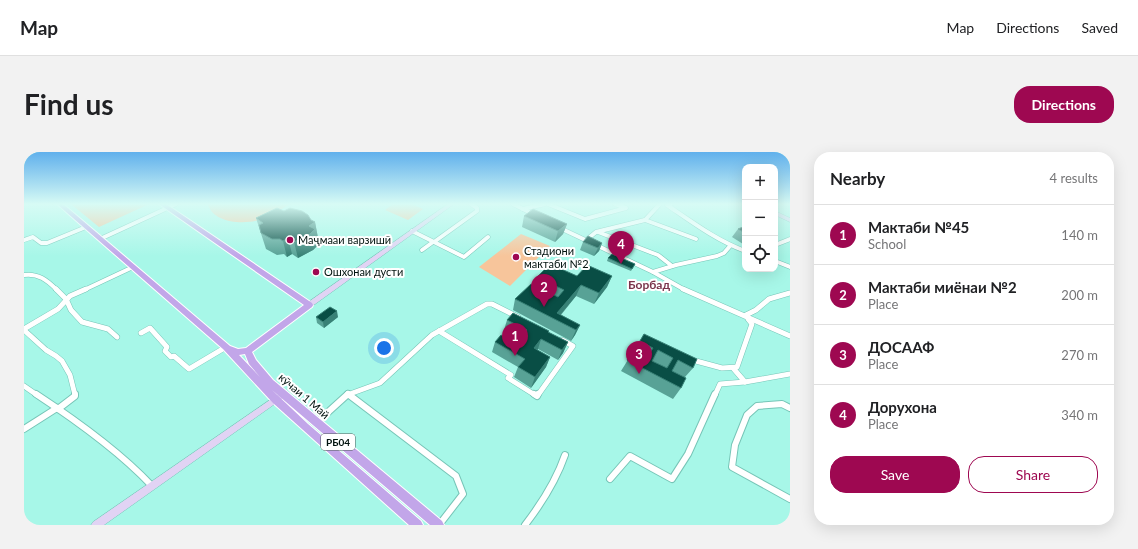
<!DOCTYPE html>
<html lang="en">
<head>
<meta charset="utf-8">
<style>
  :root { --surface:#fff; --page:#f2f2f2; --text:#202124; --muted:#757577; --line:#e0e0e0; --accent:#9e0851 }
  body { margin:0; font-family:Lato,sans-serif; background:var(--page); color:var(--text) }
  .controls { position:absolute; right:12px; top:12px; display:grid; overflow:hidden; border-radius:8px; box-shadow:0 4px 16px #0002 }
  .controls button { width:36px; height:36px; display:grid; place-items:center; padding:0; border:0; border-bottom:1px solid var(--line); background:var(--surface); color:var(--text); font:20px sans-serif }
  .you { position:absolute; left:360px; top:196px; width:14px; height:14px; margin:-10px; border:3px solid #fff; border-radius:50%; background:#1a73e8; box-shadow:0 0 0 6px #1a73e833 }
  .badge { display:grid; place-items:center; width:26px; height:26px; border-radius:50%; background:var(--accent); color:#fff; font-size:13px; font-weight:700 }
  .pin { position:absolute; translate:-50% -33px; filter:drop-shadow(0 1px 2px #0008) }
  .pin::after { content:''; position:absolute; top:21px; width:14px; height:12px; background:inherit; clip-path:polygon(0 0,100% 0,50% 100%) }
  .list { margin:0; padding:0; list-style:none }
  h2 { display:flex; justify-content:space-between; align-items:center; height:52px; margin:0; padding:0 16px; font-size:17px }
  h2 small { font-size:13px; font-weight:400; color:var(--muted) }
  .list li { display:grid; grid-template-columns:26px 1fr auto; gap:12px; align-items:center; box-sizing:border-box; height:60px; padding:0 16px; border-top:1px solid var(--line) }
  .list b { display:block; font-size:15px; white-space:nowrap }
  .list p { margin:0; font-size:13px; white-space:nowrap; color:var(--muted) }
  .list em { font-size:13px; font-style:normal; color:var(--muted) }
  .actions { display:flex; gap:8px; padding:12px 16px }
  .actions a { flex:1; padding:9px 0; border:1px solid var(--accent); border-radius:16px; text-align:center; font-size:14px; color:var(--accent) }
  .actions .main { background:var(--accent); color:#fff }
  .icon { flex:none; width:22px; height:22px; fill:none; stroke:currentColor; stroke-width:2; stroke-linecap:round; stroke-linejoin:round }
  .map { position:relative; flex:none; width:766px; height:373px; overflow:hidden; border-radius:16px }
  header { display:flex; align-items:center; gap:24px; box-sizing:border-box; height:56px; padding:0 20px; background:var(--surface); border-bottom:1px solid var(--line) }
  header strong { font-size:19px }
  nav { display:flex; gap:22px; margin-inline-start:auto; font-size:14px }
  .intro { display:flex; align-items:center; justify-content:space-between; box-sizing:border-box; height:96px; padding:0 24px }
  h1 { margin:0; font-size:28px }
  .button { padding:10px 18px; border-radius:16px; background:var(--accent); color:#fff; font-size:14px; font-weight:700 }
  main { display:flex; gap:24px; padding:0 24px }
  aside { flex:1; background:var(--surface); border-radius:16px; box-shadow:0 4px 16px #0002 }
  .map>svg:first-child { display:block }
  .green { fill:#f7c59b }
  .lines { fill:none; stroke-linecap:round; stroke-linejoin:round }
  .street-far2-casing { stroke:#76c5b7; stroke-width:5 }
  .street-far1-casing { stroke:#76c5b7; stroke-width:6 }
  .street-casing { stroke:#76c5b7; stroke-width:8 }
  .secondary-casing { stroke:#76c5b7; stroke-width:1 }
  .primary-casing { stroke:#fff; stroke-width:2 }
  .street-far2 { stroke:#fff; stroke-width:4 }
  .street-far1 { stroke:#fff; stroke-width:5 }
  .street { stroke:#fff; stroke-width:6 }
  .secondary { fill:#e1d3f4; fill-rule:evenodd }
  .primary { fill:#c2a6e9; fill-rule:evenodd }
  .wall { fill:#58a296 }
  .shaded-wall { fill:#388176 }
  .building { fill:#094e45; stroke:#388176; fill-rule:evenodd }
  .poi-dot { fill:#9e0851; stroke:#fff; stroke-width:1.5 }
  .labels { text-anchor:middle; stroke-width:4; stroke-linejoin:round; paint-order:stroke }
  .shield { fill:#fff; stroke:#4c5956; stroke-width:1 }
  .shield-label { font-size:10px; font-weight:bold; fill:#00120e }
  .poi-label { font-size:11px; fill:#00120e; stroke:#fff; text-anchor:start }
  .street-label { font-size:11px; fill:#00120e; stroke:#fff }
  .neighbourhood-label { font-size:12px; font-weight:bold; fill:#7a354c; stroke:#fff }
</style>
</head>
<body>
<header>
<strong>Map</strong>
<nav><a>Map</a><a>Directions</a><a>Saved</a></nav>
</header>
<div class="intro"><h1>Find us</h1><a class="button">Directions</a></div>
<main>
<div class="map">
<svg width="766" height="373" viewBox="0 0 766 373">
  <rect width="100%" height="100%" fill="#a7f7e8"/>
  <g class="green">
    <path d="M47,52H122L123,53L75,75Z"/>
    <path d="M184,52H266C257,57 248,63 238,67C222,73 189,72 184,52Z"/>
    <path d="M369,52H388L399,57L384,68L361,58Z"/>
    <path d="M497,82L526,94L486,134L455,115Z"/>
  </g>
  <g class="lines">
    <defs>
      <g id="street-far2">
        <path d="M489,52L511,63"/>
        <path d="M524,52L561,67L602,56L591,52"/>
        <path d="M647,52L643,53C668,70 692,88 721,99"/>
        <path d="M499,57L521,52"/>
        <path d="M621,68L672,87"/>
        <path d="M536,76L629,120L661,138"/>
        <path d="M388,79L440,105L464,85"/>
        <path d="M574,80L634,103L648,114"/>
        <path d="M76,87L152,52"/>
        <path d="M0,88L9,85L17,91H23L62,75"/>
        <path d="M561,89L572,80L621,68L635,53"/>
        <path d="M410,90L453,59V56L447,52"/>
        <path d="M751,93L766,87"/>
        <path d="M398,98L409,90"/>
        <path d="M751,109L766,115"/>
        <path d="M629,120L652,113L693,104L700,101L706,94"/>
        <path d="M0,123C14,121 23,128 33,138"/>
        <path d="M60,138L109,115"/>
      </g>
      <g id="street-far1">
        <path d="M32,137L42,147L47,158L58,170L84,177L93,185"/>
        <path d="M659,137L766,184"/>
        <path d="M722,163L732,158L745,147L766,141"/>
        <path d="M0,177L34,157L46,144L62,137"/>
        <path d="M0,178L22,198L32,204L38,209L46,223L51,243"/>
        <path d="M415,179L487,223L484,226L511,243"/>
        <path d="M117,181L126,176L143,195L141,199L147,205L150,204L165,217L202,195"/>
        <path d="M672,209L698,216L713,215L728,172L724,167"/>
        <path d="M709,216L721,230"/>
        <path d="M0,234L13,243"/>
        <path d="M324,242L325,243"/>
        <path d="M323,243L356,231L408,183L463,152H468L494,165"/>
        <path d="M514,243L549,194L538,188"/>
        <path d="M691,243L696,232L721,230L766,222"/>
      </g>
      <g id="street">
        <path d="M12,242C50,267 96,300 127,333"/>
        <path d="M324,242L432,324L439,342L415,373"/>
        <path d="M510,242L513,244L514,242"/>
        <path d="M766,256L758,252L733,254L723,263L711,293L708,315L766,347"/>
        <path d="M34,257L51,244V242"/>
        <path d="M292,271L324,242"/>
        <path d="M0,277L33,256"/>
        <path d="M586,327L606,304L648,327L664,302L691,242"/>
        <path d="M501,373C518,351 532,329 541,303"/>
      </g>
      <g id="secondary">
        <path d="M424,52H430L287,155H283L282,153L283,151Z"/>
        <path d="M751,59L766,66V70L751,63Z"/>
        <path d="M259,239L262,240L263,242L262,244L80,373H67L69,370Z"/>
      </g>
      <path id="primary" d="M33,52H39L206,194L214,197L222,196L280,153L135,52H142L288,151L289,153L288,155L228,200L232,208L249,228L418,369L420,373H406L248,238L284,272L397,369L399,373H385L249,251L199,197ZM221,202L225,212L236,225L215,203Z"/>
    </defs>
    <use href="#street-far2" class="street-far2-casing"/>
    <use href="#street-far1" class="street-far1-casing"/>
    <use href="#street" class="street-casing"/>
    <use href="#secondary" class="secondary-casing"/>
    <use href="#primary" class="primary-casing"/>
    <use href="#street-far2" class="street-far2"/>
    <use href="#street-far1" class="street-far1"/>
    <use href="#street" class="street"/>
    <use href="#secondary" class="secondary"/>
    <use href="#primary" class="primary"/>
  </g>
  <g class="wall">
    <path d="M260,59L287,68L291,70L294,86L293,87L294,93L289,98L274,106L268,102L263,105L260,102L253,103L242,97L232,66Z"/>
    <path d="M500,64L543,72L539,82L531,90L498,75Z"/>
    <path d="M721,74V91L719,92L708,85L714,77Z"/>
    <path d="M559,90L578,91L575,99L570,104L556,98Z"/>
    <path d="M584,106L611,112L607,119L583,109Z"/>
    <path d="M553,124H588L583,135L570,152L552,144L537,163L556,173L551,183L547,189L489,158L491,147L510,134L513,125Z"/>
    <path d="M292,165H314L300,176L293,171Z"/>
    <path d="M483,168L525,179L524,180L544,190L539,201L534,208L514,197L513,198L526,205L522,215L507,236L490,225L494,215L468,200L471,190L492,191L495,187L480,178Z"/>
    <path d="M620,182L669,216L661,225L657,236L649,247L597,219Z"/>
  </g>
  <g class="shaded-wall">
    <path d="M291,70L294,86L293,87L294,93L289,98L274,106L270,90L285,74Z"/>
    <path d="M543,72L539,82L531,90L534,79Z"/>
    <path d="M264,86L268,102L263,105L259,89Z"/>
    <path d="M578,91L575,99L570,104L574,96Z"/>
    <path d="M588,124L583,135L570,152L575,141Z"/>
    <path d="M557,133L552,144L532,168L533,161Z"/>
    <path d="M313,159L314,165L300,176L299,170Z"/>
    <path d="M556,173L551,183L547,189L552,178Z"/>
    <path d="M517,187L514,197L506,206L510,196Z"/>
    <path d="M544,190L539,201L534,208L538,198Z"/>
    <path d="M526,205L522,215L507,236L511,225Z"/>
  </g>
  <g class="building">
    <path d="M253,56L260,59L266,56L278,59L284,63L287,68L291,70L285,74L291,77L286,82L270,90L264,86L259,89L256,87H248L237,81L235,73L239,71L232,66Z"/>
    <path d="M509,57L543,72L534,79L500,64Z"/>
    <path d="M721,74V81L714,77Z"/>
    <path d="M564,84L578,91L574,96L559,90Z"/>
    <path d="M588,102L611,112L608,117L584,106Z"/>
    <path d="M526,112L553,124L563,113L588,124L575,141L557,133L533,161L556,173L552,178L491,147L507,132L534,145L540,138L513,125Z"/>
    <path d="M306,155L313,159L299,170L292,165Z"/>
    <path d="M489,161L525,179L524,180L544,190L538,198L517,187L510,196L526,205L511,225L494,215L501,207L471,190L477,183L492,191L503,178L483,168Z"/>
    <path d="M620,182L673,207L669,216L654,208L648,219L662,226L657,236L603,208L609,199L623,206L629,196L616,189ZM634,198L649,206L643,216L628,209Z"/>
  </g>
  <linearGradient id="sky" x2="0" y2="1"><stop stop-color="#60b0ec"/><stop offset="0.5" stop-color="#d7fbf5"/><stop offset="1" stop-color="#d7fbf5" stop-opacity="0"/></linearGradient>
  <rect width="766" height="104" fill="url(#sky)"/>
  <g class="poi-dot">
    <circle cx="266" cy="88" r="4"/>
    <circle cx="492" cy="105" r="4"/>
    <circle cx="292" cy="120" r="4"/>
  </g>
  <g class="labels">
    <rect class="shield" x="297" y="282" width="34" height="16" rx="3"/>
    <g class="shield-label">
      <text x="314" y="294">РБ04</text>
    </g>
    <g class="poi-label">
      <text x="274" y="92">Маҷмааи варзишӣ</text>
      <text x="500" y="103">Стадиони<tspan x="500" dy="13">мактаби №2</tspan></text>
      <text x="300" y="124">Ошхонаи дусти</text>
    </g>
    <g class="street-label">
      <text transform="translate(280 244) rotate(41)" y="4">кӯчаи 1 Май</text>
    </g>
    <g class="neighbourhood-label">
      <text x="625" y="137">Борбад</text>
    </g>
  </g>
</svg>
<div class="controls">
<button>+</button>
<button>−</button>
<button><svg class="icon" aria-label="locate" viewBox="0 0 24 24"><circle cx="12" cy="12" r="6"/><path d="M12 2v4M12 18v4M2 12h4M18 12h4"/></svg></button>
</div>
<div class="you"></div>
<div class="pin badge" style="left:491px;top:204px">1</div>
<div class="pin badge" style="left:520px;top:155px">2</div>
<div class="pin badge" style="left:615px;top:222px">3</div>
<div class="pin badge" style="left:597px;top:112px">4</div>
</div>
<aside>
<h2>Nearby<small>4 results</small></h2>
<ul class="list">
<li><span class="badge">1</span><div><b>Мактаби №45</b><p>School</p></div><em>140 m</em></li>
<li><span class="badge">2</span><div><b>Мактаби миёнаи №2</b><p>Place</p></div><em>200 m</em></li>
<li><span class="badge">3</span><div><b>ДОСААФ</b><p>Place</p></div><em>270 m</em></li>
<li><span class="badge">4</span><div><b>Дорухона</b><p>Place</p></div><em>340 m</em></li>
</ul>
<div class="actions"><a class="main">Save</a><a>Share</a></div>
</aside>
</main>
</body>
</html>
